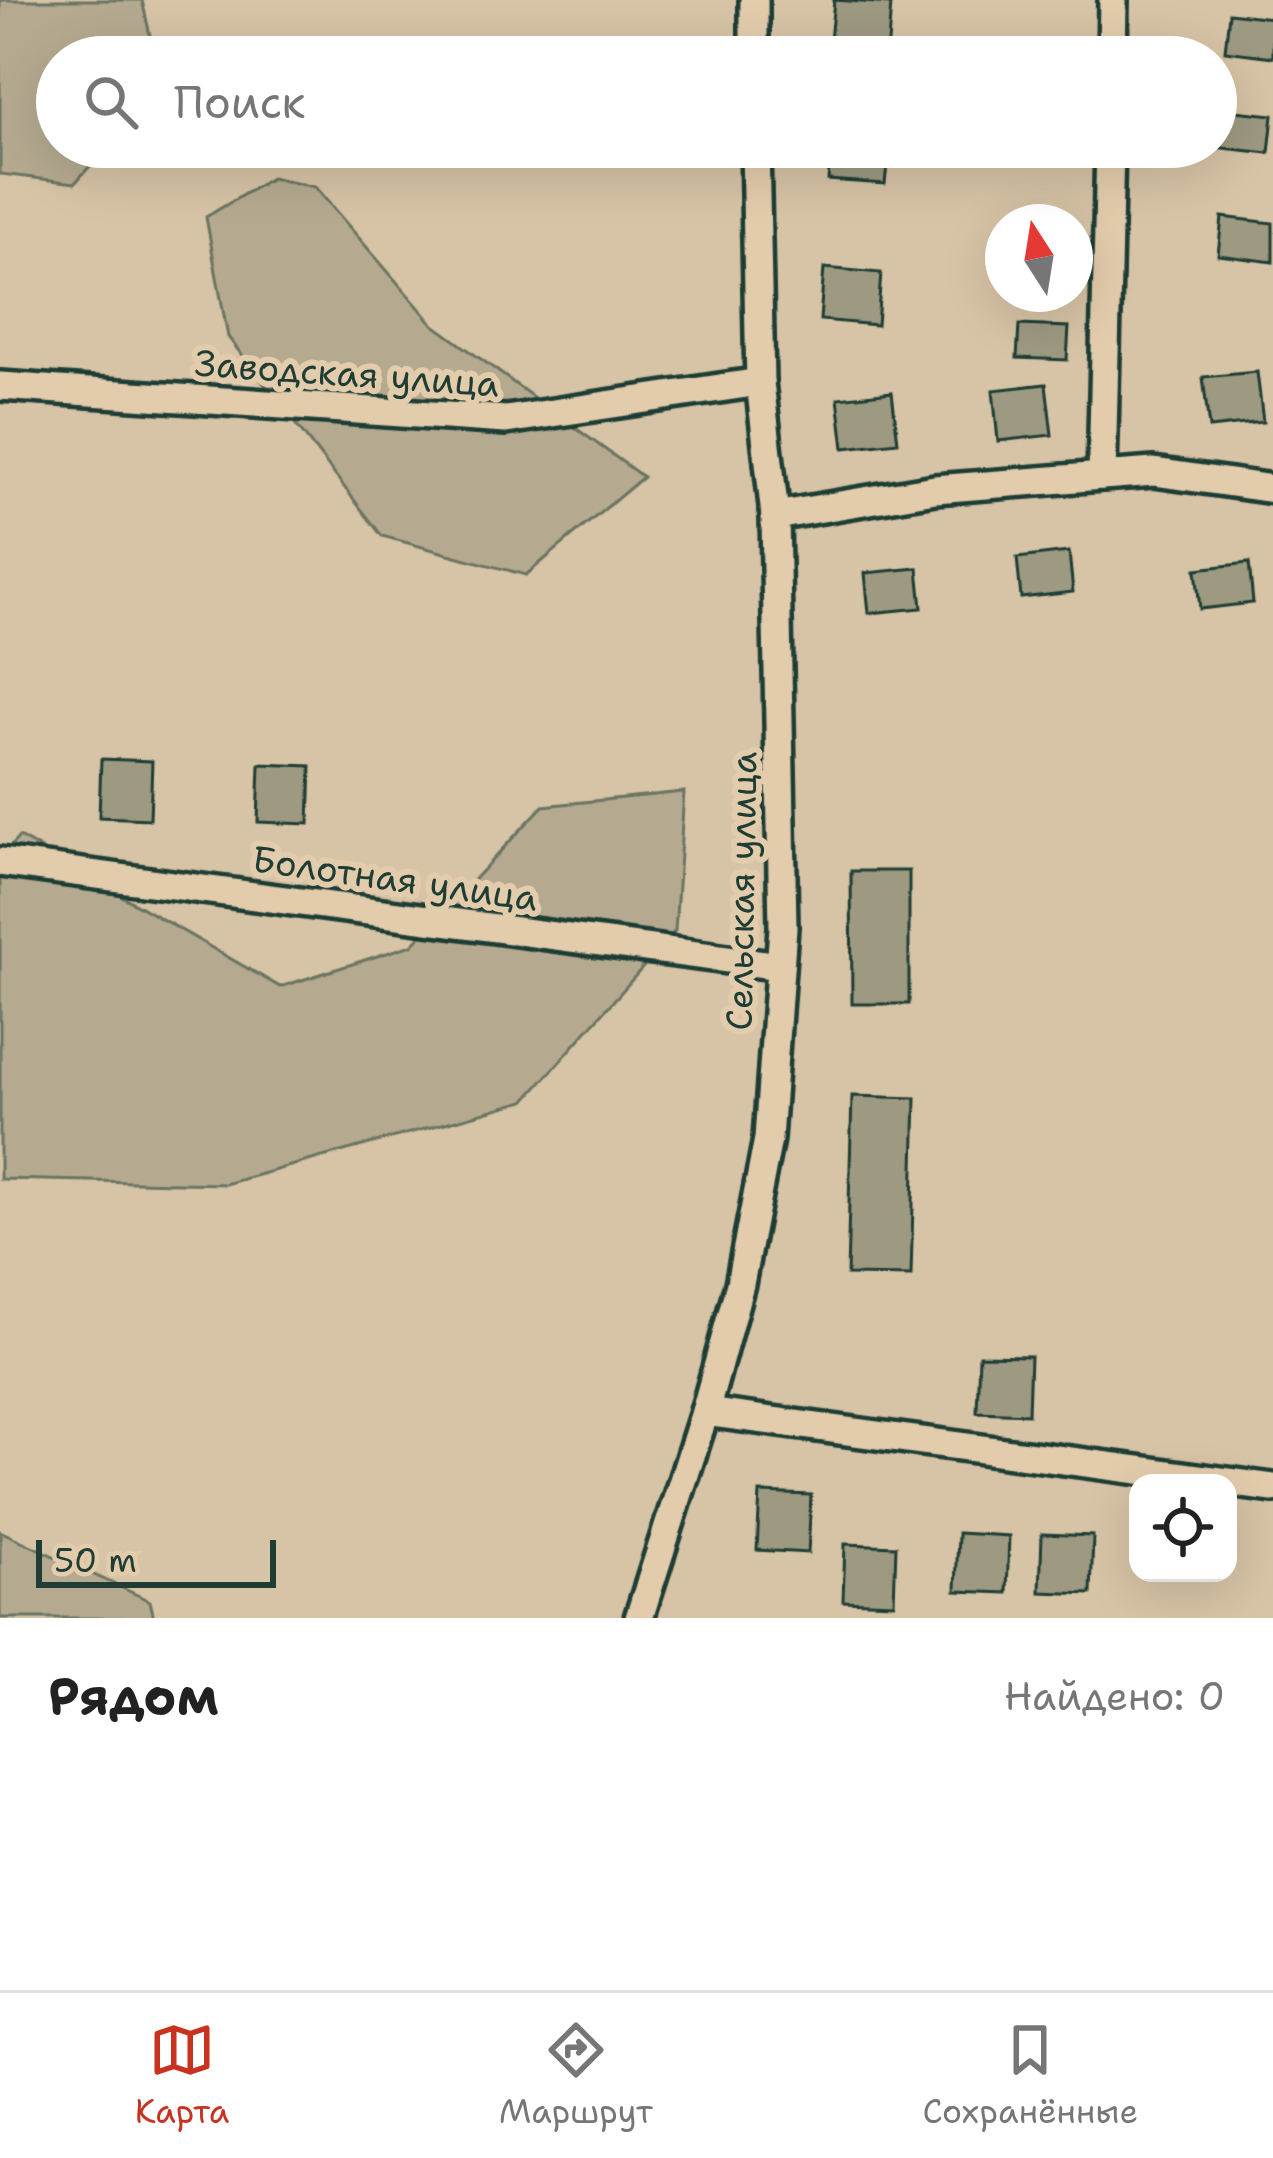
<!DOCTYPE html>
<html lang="ru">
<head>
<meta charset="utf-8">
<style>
  :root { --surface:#fff; --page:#f6f6f6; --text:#222; --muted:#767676; --line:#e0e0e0; --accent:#c8321e }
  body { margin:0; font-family:"Shantell Sans",sans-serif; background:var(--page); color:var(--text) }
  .controls { position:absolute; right:36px; bottom:36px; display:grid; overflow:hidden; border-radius:24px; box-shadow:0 12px 48px #0002 }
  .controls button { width:108px; height:108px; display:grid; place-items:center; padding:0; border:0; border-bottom:3px solid var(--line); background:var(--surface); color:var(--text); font:60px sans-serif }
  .compass { position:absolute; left:985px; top:204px; width:108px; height:108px; border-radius:50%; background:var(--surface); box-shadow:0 12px 48px #0002; rotate:348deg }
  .scale { position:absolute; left:36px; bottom:30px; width:240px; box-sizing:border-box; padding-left:12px; border:6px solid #1f3d34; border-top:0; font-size:33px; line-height:42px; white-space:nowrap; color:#1f3d34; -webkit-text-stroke:9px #e3ccac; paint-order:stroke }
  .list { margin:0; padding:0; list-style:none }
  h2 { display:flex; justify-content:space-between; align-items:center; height:156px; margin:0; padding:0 48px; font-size:51px }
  h2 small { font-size:39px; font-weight:400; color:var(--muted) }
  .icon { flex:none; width:66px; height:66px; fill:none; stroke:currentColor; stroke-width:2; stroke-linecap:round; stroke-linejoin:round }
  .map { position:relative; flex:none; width:1273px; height:1618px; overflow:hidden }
  .search { position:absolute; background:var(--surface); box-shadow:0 12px 48px #0002; left:36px; right:36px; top:36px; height:132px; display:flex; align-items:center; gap:30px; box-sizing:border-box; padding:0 42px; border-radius:66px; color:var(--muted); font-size:45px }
  .sheet { height:372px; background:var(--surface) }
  nav { display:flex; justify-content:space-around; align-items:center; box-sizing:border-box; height:168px; border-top:3px solid var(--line); background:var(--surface); font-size:33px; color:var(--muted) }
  nav a { display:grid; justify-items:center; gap:6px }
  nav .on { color:var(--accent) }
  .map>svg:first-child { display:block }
  .green { fill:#b5aa90; stroke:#6a7462; stroke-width:3 }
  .building { fill:#9e9981; stroke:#1f3d34; stroke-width:3 }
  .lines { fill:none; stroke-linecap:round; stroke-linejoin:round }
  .street-casing { stroke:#1f3d34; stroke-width:36 }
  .street { stroke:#e3ccac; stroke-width:27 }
  .labels { text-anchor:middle; stroke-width:12; stroke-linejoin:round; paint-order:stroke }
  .street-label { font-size:36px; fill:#1f3d34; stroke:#e3ccac }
</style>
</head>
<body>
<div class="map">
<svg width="1273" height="1618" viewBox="0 0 1273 1618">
  <rect width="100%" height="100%" fill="#d7c3a5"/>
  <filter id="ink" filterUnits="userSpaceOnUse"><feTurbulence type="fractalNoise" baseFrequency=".00833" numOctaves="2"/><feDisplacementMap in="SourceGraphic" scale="24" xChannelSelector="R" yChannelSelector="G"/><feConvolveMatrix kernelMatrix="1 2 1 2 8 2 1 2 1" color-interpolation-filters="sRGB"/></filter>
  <g filter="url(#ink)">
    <g class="green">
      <path d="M0,0H142L155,57H57V147H107L75,183L0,174Z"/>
      <path d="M271,178L315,187L434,325L643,477L526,575L382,536L228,337L206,217Z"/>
      <path d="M684,792L675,931L525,1101L225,1184L0,1179V858L19,837L280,987L412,945L543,806Z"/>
      <path d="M0,1531L150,1601L154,1618H0Z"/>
    </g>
    <g class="building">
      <path d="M834,0L891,4L887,56L829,51Z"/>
      <path d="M1229,13L1273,18V57L1225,51Z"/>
      <path d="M1217,109L1273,115L1269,153L1213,147Z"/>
      <path d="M831,147H889L885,184L828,180Z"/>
      <path d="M1222,217L1273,223V262L1218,255Z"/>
      <path d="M824,268L881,273L877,325L820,320Z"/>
      <path d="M1019,325L1069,327L1067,360L1017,358Z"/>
      <path d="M1257,372L1263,422L1209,428L1203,377Z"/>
      <path d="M1046,384L1052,435L998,441L993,390Z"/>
      <path d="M892,392L898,442L844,448L838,398Z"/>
      <path d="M1069,552L1073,592L1021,598L1017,558Z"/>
      <path d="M1249,563L1253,603L1200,609L1196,569Z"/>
      <path d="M918,568L922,608L869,613L865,573Z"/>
      <path d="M101,759L152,761L150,819L99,817Z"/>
      <path d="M260,764L311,766L309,824L258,822Z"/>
      <path d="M851,871H909V1004H852Z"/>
      <path d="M852,1096L916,1098L911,1276L847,1275Z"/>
      <path d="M979,1355L1030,1356L1028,1414L977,1412Z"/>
      <path d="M760,1493L811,1495L808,1553L757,1550Z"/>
      <path d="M958,1533L1009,1536L1007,1593L956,1591Z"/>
      <path d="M1042,1534L1093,1536L1091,1594L1040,1592Z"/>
      <path d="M845,1544L896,1546L894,1603L843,1601Z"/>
    </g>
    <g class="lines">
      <defs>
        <g id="street">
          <path d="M754,57V0"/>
          <path d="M1112,57L1113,0"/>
          <path d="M0,386L506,420L760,382"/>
          <path d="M1102,476L1110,147"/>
          <path d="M775,516L935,489L1154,472L1273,489"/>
          <path d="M0,862L780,966"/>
          <path d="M705,1412L1273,1488"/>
          <path d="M639,1618L705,1412L740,1284L768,1139L783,927L775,516L760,382L755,147"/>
        </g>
      </defs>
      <use href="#street" class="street-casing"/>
      <use href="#street" class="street"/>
    </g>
  </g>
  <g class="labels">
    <g class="street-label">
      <text transform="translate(347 373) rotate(4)" y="13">Заводская улица</text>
      <text transform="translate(395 878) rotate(8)" y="13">Болотная улица</text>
      <text transform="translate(741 891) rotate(-89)" y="13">Сельская улица</text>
    </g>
  </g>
</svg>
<div class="controls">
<button><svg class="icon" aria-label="locate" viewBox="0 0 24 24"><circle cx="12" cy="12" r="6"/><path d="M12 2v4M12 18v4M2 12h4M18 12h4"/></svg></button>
</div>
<svg class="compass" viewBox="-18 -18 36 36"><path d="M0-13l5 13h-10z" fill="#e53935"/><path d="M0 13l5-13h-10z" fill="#767676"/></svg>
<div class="scale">50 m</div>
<div class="search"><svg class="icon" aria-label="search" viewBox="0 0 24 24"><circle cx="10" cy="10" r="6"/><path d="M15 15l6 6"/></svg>Поиск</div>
</div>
<section class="sheet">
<h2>Рядом<small>Найдено: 0</small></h2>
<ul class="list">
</ul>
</section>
<nav>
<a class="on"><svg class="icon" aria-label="map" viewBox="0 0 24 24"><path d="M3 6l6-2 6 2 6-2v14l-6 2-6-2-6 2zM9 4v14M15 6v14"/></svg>Карта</a>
<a><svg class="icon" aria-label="directions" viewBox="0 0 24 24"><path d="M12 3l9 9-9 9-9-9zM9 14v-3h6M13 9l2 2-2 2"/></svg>Маршрут</a>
<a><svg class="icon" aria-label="saved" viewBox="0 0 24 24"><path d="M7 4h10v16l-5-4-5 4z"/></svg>Сохранённые</a>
</nav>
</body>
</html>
